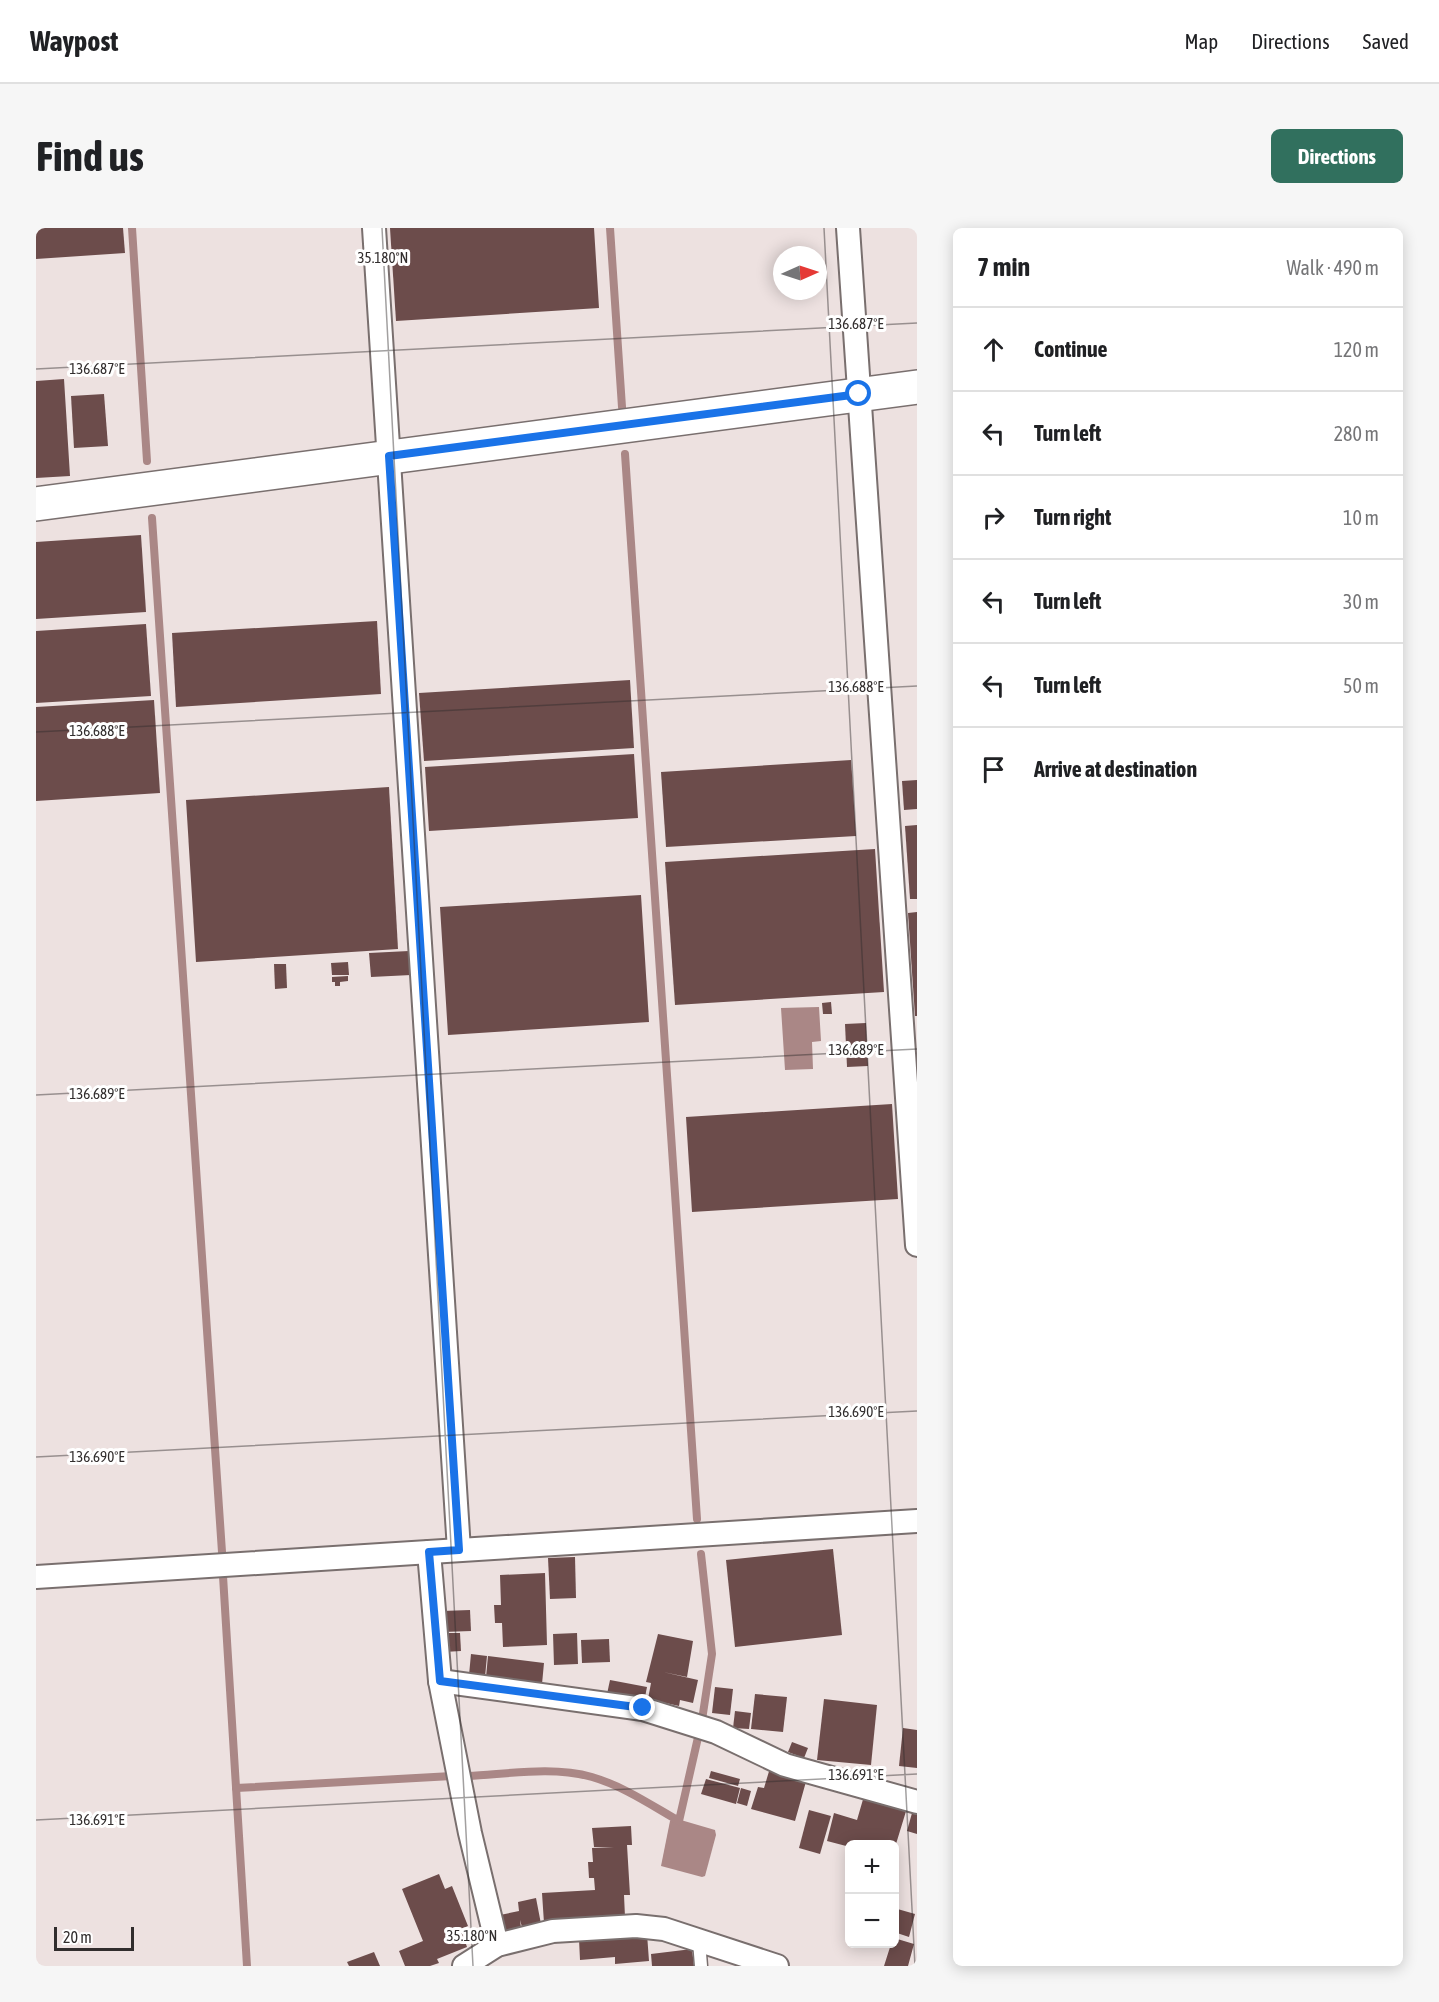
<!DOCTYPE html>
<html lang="en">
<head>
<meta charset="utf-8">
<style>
  :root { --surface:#fff; --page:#f6f6f6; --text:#202124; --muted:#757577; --line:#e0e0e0; --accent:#31705e }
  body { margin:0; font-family:"Asap Condensed",sans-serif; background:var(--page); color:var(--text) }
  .controls { position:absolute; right:18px; bottom:18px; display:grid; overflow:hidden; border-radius:9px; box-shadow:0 3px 15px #0003 }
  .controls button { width:54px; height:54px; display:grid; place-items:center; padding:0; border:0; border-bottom:2px solid var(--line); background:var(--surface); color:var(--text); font:30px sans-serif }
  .compass { position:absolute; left:737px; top:18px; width:54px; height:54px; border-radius:50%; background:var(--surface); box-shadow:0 3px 15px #0003; rotate:87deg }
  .scale { position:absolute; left:18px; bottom:15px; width:80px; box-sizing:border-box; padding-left:6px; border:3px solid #312d2d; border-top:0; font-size:16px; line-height:21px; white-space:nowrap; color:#312d2d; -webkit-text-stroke:4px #fff; paint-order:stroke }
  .stop { position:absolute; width:18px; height:18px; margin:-14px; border:4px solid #1a73e8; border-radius:50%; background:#fff }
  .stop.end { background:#1a73e8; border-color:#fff; box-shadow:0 2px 6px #0008 }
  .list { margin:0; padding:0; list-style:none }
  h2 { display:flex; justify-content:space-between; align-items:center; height:78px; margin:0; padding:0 24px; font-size:26px }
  h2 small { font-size:20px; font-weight:400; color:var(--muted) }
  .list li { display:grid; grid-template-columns:39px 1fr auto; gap:18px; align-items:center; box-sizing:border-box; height:84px; padding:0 24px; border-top:2px solid var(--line) }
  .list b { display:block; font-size:22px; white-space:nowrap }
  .list em { font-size:20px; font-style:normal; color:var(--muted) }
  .icon { flex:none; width:33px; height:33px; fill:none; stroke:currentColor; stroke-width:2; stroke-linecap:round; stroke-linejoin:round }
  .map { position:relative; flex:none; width:881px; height:1738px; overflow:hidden; border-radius:9px }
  header { display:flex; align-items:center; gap:36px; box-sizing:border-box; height:84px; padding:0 30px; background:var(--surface); border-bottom:2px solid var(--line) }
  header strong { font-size:28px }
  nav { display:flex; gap:33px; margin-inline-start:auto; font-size:21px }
  .intro { display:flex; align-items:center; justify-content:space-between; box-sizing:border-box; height:144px; padding:0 36px }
  h1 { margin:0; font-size:42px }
  .button { padding:15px 27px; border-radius:9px; background:var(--accent); color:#fff; font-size:21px; font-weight:700 }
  main { display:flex; gap:36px; padding:0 36px }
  aside { flex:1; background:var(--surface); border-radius:9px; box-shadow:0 3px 15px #0003 }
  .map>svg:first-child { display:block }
  .water { fill:#aa8786 }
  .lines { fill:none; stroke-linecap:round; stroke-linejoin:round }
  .stream { stroke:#aa8786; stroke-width:8 }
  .building { fill:#6c4c4b }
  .lane-casing { stroke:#796f6e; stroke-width:15 }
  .street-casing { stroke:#796f6e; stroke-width:26 }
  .secondary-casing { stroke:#796f6e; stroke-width:36 }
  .lane { stroke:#fff; stroke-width:12 }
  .street { stroke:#fff; stroke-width:22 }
  .secondary { stroke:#fff; stroke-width:33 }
  .route { stroke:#1a73e8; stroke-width:8 }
  .ticks { fill:none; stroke:#312d2d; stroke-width:1.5; stroke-opacity:0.45 }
  .ticks-label { font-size:15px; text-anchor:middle; fill:#312d2d; stroke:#fff; stroke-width:6; stroke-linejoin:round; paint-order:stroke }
</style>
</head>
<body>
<header>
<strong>Waypost</strong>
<nav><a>Map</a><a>Directions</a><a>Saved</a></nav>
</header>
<div class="intro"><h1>Find us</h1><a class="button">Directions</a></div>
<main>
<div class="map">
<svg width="881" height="1738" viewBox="0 0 881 1738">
  <rect width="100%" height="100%" fill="#ede1e0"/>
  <g class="water">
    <path d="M783,779L785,813L776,814L777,841L749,842L745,780Z"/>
    <path d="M638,1590L679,1602L680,1607L669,1648L666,1649L625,1638L634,1593Z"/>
  </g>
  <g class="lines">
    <g class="stream">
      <path d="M96,0L111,233"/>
      <path d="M574,0L586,179"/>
      <path d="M589,226L661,1291"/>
      <path d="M116,290L186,1324"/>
      <path d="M665,1326L676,1426L666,1492"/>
      <path d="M187,1348L211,1738"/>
      <path d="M432,1548C472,1546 517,1538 556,1549C587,1558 615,1577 643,1593L663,1505"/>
      <path d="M200,1560L416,1548"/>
    </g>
  </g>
  <g class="building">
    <path d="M0,0H87L89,25L0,31Z"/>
    <path d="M354,0H558L563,80L360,93Z"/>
    <path d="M28,151L34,248L0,250V153Z"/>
    <path d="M68,166L72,218L38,220L35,168Z"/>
    <path d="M105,307L110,384L0,391V314Z"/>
    <path d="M341,393L345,466L140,479L136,405Z"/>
    <path d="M110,396L115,468L0,475V403Z"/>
    <path d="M594,452L598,520L388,533L383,465Z"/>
    <path d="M118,472L124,565L0,573V479Z"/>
    <path d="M598,526L602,590L393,603L389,539Z"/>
    <path d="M815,532L820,608L630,619L625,544Z"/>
    <path d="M881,552V581L868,582L866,553Z"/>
    <path d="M353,559L362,721L160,734L150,572Z"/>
    <path d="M881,597V671H874L869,598Z"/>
    <path d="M839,621L848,764L639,777L629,634Z"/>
    <path d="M605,667L613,794L412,807L404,679Z"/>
    <path d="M881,684V788H879L872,685Z"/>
    <path d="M373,723L375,747L335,749L333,725Z"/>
    <path d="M312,734L313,747H296L295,735Z"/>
    <path d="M238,736H250L251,760L239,761Z"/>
    <path d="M312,748V753L304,754V758H299V754H296V749Z"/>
    <path d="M795,774L796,786H787L786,775Z"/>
    <path d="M830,795L832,838L811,839L809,796Z"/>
    <path d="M856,876L862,971L656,984L650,889Z"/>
    <path d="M797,1321L806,1407L699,1419L690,1332Z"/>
    <path d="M539,1329L540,1370L514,1371L512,1330Z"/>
    <path d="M509,1345L511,1417L467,1419L466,1395H459L458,1377H465L464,1347Z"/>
    <path d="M434,1382L435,1403L407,1404L406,1383Z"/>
    <path d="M407,1405H424L425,1423L408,1424Z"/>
    <path d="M541,1405L542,1436L518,1437L517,1406Z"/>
    <path d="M622,1406L657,1413L651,1449L627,1444L662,1452L657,1475L644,1472L643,1478L612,1471L615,1455L610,1454Z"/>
    <path d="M573,1411L574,1434L546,1435L545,1412Z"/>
    <path d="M435,1426L451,1428L449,1449L433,1447Z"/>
    <path d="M452,1428L508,1435L506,1456L450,1449Z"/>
    <path d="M574,1452L611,1459L608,1474L571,1466Z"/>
    <path d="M679,1459L697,1461L694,1487L676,1485Z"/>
    <path d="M719,1466L751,1469L747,1504L715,1501Z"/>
    <path d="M788,1471L841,1477L835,1537L781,1532Z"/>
    <path d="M699,1483L715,1485L713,1501L697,1500Z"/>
    <path d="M867,1500L881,1502V1540L863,1538Z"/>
    <path d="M756,1514L772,1520L768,1530L752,1524Z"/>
    <path d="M734,1540L771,1550L759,1593L715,1581L722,1559L728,1560Z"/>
    <path d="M675,1543L704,1551L702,1558L673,1550Z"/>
    <path d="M670,1551L704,1560L700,1576L665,1566Z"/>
    <path d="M705,1560L715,1563L711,1578L701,1575Z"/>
    <path d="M828,1568L871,1580L860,1616H814V1619L791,1613L798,1585L821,1592Z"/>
    <path d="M773,1582L795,1588L784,1626L763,1620Z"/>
    <path d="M876,1585L881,1586V1606L871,1603Z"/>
    <path d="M595,1598L596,1617H591L594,1667H588L589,1689L508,1695L506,1665L559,1662L558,1650H553L552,1634H557L556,1620L578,1619H558L556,1600Z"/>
    <path d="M403,1646L409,1661L416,1658L432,1698L425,1701L431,1719L401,1731L403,1735L394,1738H369L363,1723L387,1713L366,1661Z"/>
    <path d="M500,1670L505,1696L486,1699L484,1692L485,1700L467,1703L464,1687L483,1683L482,1674Z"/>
    <path d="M858,1680L879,1686L873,1709L858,1704Z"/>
    <path d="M611,1706L613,1733L579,1736V1729L544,1732L543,1711Z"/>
    <path d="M858,1710L878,1716L872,1738H848L855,1716H858Z"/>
    <path d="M656,1721L658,1738H616L615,1726Z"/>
    <path d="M338,1724L344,1738H313L311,1734Z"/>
  </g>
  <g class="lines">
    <defs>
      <path id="lane" d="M663,1713L665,1738"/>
      <g id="street">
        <path d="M338,0L423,1322"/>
        <path d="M812,0L881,1017"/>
        <path d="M393,1324L404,1453L434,1605L461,1717"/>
        <path d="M0,1349L881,1293"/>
        <path d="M404,1453L607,1481L680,1504L749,1537L881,1574"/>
        <path d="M428,1738L461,1717L517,1703L600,1698L628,1701L741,1738"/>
      </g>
      <path id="secondary" d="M0,276L881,159"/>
    </defs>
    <use href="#lane" class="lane-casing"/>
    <use href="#street" class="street-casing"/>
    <use href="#secondary" class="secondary-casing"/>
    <use href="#lane" class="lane"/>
    <use href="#street" class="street"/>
    <use href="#secondary" class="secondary"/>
  </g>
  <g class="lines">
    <path class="route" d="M607,1480L404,1453L393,1324L423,1322L353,228L823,166"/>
  </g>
  <path class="ticks" d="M346,0L437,1738M788,0L879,1738M0,141L881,95M0,504L881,458M0,867L881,821M0,1229L881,1183M0,1592L881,1546"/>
  <g class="ticks-label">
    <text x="347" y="35">35.180°N</text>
    <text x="820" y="101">136.687°E</text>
    <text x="61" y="146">136.687°E</text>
    <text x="820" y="464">136.688°E</text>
    <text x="61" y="508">136.688°E</text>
    <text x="820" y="827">136.689°E</text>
    <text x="61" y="871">136.689°E</text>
    <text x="820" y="1189">136.690°E</text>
    <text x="61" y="1234">136.690°E</text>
    <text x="820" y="1552">136.691°E</text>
    <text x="61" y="1597">136.691°E</text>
    <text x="436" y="1713">35.180°N</text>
  </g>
</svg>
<div class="controls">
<button>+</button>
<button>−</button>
</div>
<svg class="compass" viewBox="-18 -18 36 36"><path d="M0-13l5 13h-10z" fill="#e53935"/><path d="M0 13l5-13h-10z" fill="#757577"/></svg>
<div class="scale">20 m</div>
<div class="stop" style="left:823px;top:166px"></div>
<div class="stop end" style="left:607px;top:1480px"></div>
</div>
<aside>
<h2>7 min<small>Walk · 490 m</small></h2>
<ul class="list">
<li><svg class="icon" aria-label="ahead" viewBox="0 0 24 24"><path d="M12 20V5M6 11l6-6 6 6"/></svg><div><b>Continue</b></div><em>120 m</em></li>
<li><svg class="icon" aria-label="left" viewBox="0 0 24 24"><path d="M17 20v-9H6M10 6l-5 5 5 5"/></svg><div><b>Turn left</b></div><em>280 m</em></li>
<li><svg class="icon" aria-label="right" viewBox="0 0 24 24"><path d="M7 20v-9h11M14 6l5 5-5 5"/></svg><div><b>Turn right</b></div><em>10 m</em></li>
<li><svg class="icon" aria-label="left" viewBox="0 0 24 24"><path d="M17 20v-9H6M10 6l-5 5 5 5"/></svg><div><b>Turn left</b></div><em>30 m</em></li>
<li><svg class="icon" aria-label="left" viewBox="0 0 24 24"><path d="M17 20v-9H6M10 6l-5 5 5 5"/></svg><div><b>Turn left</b></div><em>50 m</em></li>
<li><svg class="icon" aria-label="arrive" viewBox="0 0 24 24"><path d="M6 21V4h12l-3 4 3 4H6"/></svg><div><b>Arrive at destination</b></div></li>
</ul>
</aside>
</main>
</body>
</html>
